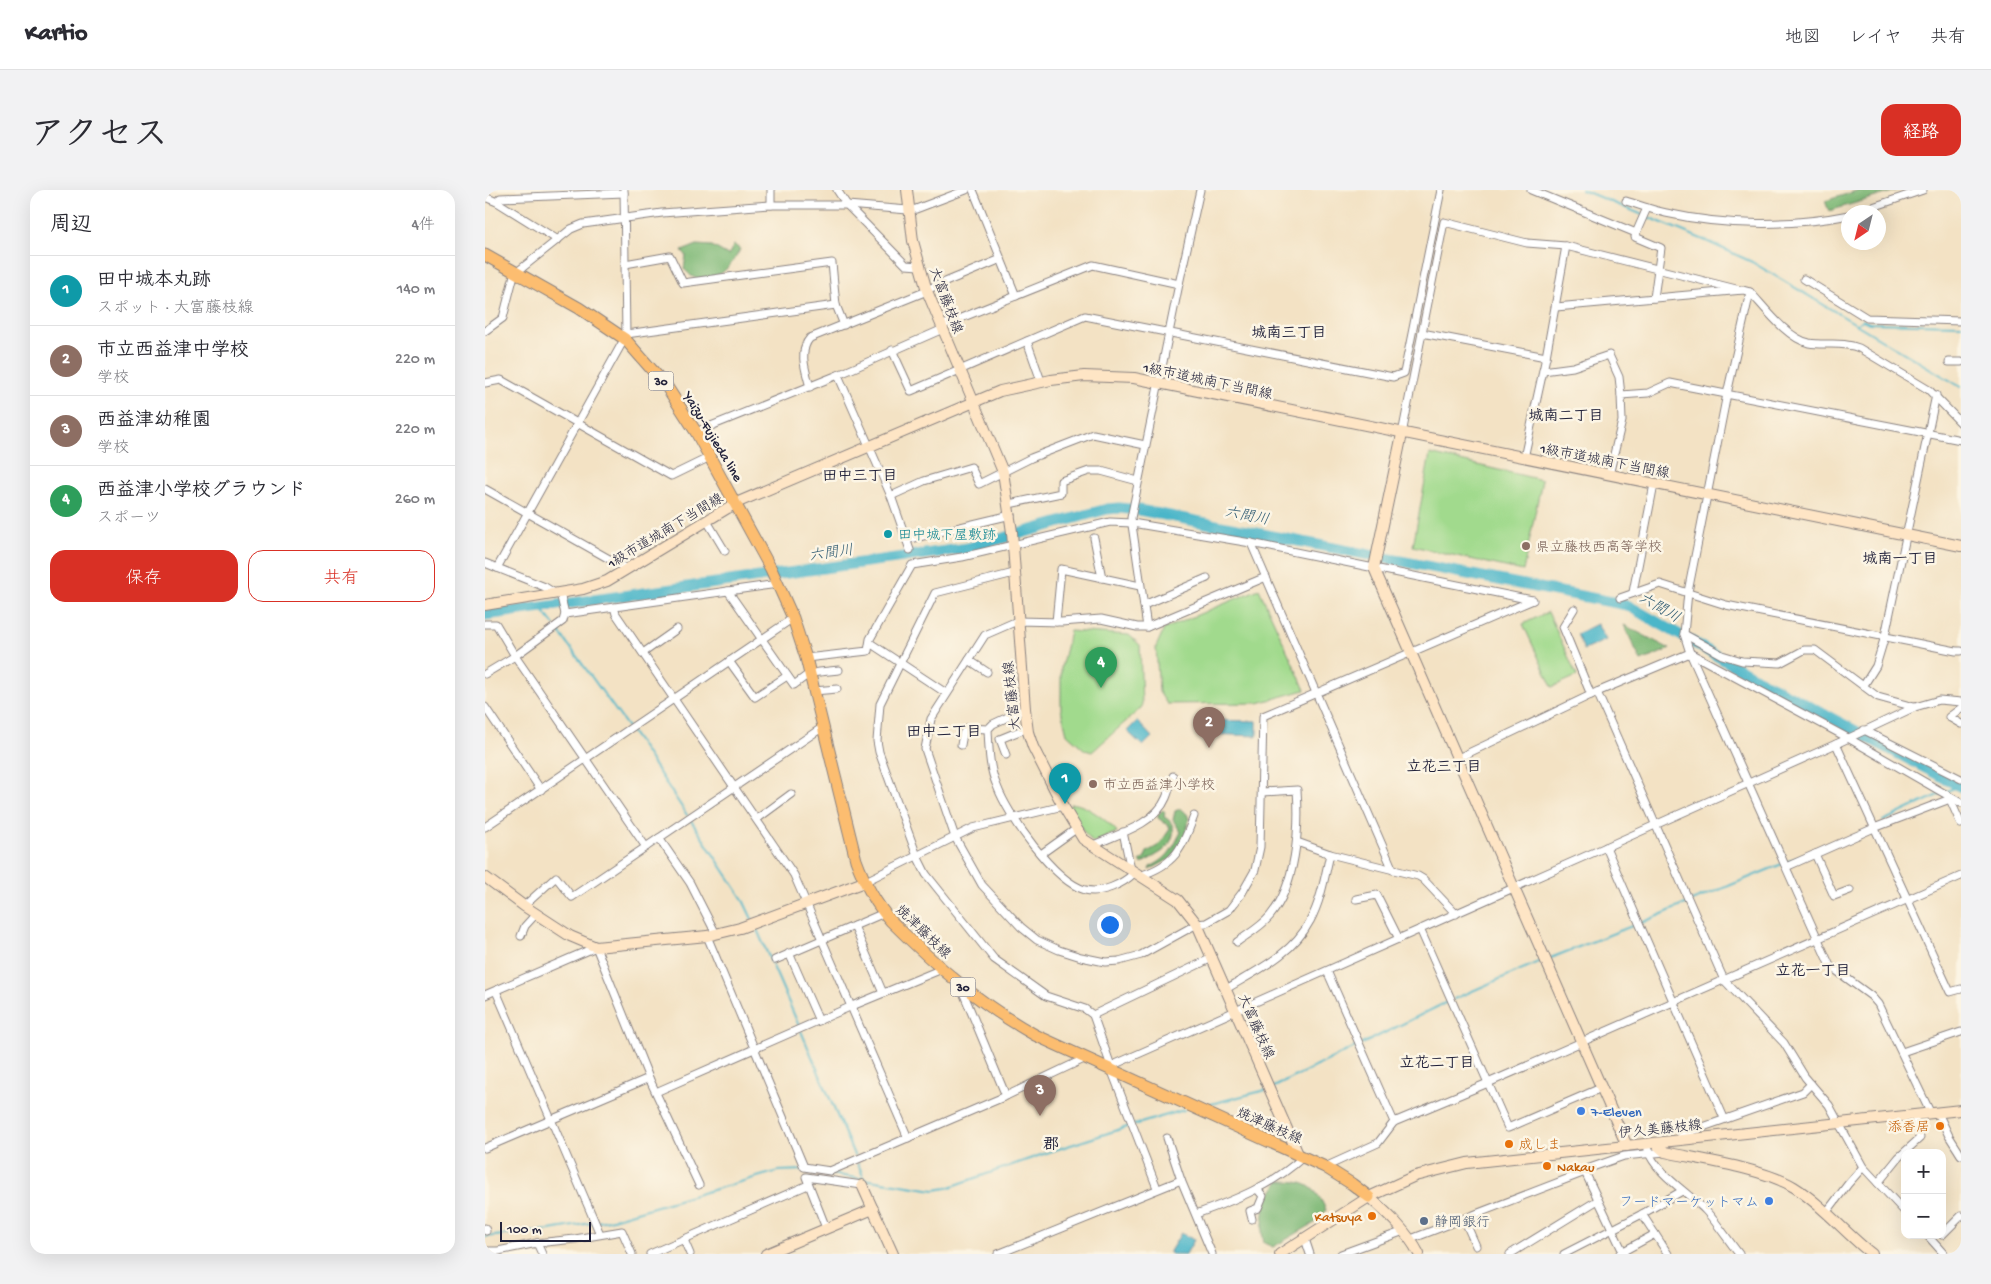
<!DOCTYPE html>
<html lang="ja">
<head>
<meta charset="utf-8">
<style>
  :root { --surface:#fff; --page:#f2f2f3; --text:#2b2b33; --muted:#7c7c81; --line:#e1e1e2; --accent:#d93025 }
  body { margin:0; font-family:"Gochi Hand","Klee One",sans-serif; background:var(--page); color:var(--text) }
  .controls { position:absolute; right:15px; bottom:15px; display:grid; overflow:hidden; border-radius:10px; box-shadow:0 5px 20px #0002 }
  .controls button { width:45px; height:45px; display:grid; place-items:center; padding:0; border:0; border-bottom:1px solid var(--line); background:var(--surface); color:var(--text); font:25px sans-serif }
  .compass { position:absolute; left:1356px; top:15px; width:45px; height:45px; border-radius:50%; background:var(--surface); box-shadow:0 5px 20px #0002; rotate:215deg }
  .scale { position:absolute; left:15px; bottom:12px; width:91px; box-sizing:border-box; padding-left:5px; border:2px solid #22223b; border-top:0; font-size:14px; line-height:18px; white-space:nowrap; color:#22223b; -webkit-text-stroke:4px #fcf5e5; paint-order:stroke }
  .you { position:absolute; left:624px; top:734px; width:18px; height:18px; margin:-12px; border:4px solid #fff; border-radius:50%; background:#1a73e8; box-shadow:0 0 0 8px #1a73e833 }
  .badge { display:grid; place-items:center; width:32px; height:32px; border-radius:50%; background:var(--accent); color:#fff; font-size:16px; font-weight:700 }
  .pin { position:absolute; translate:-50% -41px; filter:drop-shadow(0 1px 2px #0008) }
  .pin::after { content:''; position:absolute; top:26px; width:18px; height:15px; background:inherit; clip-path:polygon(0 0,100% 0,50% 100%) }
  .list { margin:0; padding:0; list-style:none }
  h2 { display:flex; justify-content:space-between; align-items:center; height:65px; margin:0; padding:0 20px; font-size:21px }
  h2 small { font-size:16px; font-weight:400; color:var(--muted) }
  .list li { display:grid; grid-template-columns:32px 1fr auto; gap:15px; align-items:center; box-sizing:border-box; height:70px; padding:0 20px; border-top:1px solid var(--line) }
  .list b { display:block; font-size:19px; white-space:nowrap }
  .list p { margin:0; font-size:16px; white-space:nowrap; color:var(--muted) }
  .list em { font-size:16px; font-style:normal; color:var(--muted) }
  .actions { display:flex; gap:10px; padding:15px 20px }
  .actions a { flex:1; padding:11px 0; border:1px solid var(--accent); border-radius:15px; text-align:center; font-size:18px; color:var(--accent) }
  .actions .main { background:var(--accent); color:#fff }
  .map { position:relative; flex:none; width:1476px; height:1064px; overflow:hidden; border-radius:15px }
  header { display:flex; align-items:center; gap:30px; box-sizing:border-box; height:70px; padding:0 25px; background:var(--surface); border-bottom:1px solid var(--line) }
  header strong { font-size:24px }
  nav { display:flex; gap:28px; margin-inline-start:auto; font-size:18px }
  .intro { display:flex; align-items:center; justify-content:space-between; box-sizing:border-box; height:120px; padding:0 30px }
  h1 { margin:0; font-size:35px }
  .button { padding:12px 22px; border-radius:15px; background:var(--accent); color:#fff; font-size:18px; font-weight:700 }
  main { display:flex; gap:30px; padding:0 30px }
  aside { flex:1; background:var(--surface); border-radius:15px; box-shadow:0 5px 20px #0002 }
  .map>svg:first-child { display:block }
  .green { fill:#a1da8d; stroke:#627e64 }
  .forest { fill:#80ba78; stroke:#516e5a }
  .water { fill:#4bb6c9; stroke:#366c82 }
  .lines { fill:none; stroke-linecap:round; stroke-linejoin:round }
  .stream { stroke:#4bb6c9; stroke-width:2 }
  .river { stroke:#4bb6c9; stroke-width:11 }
  .street-casing { stroke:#8a8280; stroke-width:9 }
  .secondary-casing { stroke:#8a8280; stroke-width:12 }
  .primary-casing { stroke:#8a8280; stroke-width:13 }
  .street { stroke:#fff; stroke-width:7 }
  .secondary { stroke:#fee5c5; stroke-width:10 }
  .primary { stroke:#fcbd6f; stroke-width:11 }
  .culture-dot { fill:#0f9aa8; stroke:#fcf5e5; stroke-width:2 }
  .education-dot { fill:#8d6e63; stroke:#fcf5e5; stroke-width:2 }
  .shop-dot { fill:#3f7fe0; stroke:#fcf5e5; stroke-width:2 }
  .food-dot { fill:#e8710a; stroke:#fcf5e5; stroke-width:2 }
  .service-dot { fill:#5c6f8a; stroke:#fcf5e5; stroke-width:2 }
  .labels { text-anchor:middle; stroke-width:5; stroke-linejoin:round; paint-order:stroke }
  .shield { fill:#fcf5e5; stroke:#63616e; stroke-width:1 }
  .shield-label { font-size:12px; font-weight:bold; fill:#22223b }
  .street-label { font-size:14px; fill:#22223b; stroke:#fcf5e5 }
  .culture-label { font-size:14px; fill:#0d838f; stroke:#fcf5e5; text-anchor:start }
  .education-label { font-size:14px; fill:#785e54; stroke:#fcf5e5; text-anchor:start }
  .shop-label { font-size:14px; fill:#366cbe; stroke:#fcf5e5; text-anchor:start }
  .food-label { font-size:14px; fill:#c56008; stroke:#fcf5e5; text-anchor:end }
  .service-label { font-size:14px; fill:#4e5e75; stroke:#fcf5e5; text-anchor:start }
  .neighbourhood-label { font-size:15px; font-weight:bold; fill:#22223b; stroke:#fcf5e5 }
  .water-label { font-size:15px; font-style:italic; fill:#325d74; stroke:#fcf5e5 }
  .quarter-label { font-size:16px; font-weight:bold; fill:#22223b; stroke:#fcf5e5 }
</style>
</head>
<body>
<header>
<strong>Kartio</strong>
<nav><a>地図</a><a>レイヤ</a><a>共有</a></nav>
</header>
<div class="intro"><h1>アクセス</h1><a class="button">経路</a></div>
<main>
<aside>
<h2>周辺<small>4件</small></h2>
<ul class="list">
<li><span class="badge" style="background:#0f9aa8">1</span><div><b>田中城本丸跡</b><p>スポット · 大富藤枝線</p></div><em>140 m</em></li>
<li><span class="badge" style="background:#8d6e63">2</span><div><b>市立西益津中学校</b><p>学校</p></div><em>220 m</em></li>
<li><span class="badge" style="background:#8d6e63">3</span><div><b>西益津幼稚園</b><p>学校</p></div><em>220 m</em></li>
<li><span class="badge" style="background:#2e9e5b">4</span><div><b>西益津小学校グラウンド</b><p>スポーツ</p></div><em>260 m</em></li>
</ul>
<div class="actions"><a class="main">保存</a><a>共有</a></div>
</aside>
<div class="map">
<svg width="1476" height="1064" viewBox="0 0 1476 1064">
  <rect width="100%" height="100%" fill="#fcf5e5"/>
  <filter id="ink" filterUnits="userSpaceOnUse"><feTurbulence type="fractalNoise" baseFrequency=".02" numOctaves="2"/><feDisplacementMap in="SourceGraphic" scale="10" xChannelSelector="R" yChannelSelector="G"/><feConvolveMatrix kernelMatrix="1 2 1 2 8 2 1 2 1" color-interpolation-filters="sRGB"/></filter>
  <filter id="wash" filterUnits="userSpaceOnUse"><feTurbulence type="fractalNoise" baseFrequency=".0096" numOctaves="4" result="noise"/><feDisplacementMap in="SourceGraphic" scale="20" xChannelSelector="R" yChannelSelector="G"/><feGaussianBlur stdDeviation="1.12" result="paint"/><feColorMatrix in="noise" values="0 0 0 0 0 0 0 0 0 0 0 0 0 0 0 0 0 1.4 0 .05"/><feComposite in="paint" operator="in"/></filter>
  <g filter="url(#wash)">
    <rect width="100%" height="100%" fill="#f3e2c4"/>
    <g class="green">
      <path d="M945,264L1057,290L1038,381L928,356Z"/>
      <path d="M774,399L820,500L773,513L682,514L674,502L671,457L679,439Z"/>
      <path d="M1063,422L1092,486L1067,497L1038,434Z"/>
      <path d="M585,441L644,445L655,455L657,517L607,562L600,560L582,544L576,519V478Z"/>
      <path d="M586,614C597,611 626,633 632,642L608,653L595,637L584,617Z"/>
    </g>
    <g class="forest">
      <path d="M1374,0H1414L1344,21L1340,11Z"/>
      <path d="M212,55L227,56L243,65L249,55L255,59C249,75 227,98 208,87C205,86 202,81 199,79L201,65L197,61Z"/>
      <path d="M1139,435L1185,459L1156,471Z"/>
      <path d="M695,619L702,624L704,629L700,645L687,668L664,680L665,677C684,668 687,659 696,642L688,630L690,621Z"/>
      <path d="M678,620L680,622L679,627C694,634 689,651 678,661C671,666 663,669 657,674L655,671L659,669L662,662L674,655L685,639L684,636L673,628V624Z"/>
      <path d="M794,991C821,991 830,995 841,1020L833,1031L788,1057L779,1053L777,1043L780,1013Z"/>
    </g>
    <g class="water">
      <path d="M1112,434L1121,450L1099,460L1092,444Z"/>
      <path d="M725,530L772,531V546L724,544Z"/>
      <path d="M652,531L667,547L658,556L642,541Z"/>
      <path d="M696,1043L709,1050L701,1064H687L684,1063Z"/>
    </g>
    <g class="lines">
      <g class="stream">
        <path d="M1097,0L1219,50L1267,72L1476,197"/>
        <path d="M1371,134L1378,130L1384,133L1476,135"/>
        <path d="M56,418L69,435"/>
        <path d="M72,439L155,554L202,625"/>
        <path d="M1462,601L1474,596"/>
        <path d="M205,629L257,708L267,729"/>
        <path d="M1398,631L1455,604"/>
        <path d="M1302,672L1327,662"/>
        <path d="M1207,711L1297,674"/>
        <path d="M1156,733L1203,713"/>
        <path d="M270,735L314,836"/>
        <path d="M1063,769L1152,734"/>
        <path d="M969,809L1056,771"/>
        <path d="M316,841L369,965"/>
        <path d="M877,854L964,811"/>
        <path d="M789,897L872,856"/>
        <path d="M718,916L781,900"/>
        <path d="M649,935L699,920"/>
        <path d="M373,974L379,988"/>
        <path d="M346,984L449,1000L462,998L567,961L645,936"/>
        <path d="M0,1047L65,1040L124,1030L293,981L319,980"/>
      </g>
      <path class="river" d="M0,425L483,358L622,319L634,318L654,320L1142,415L1269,487L1476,597"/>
    </g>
  </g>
  <g filter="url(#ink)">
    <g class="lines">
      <defs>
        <g id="street">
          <path d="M286,0V15"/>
          <path d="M352,0L362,15L421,75L434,76"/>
          <path d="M488,0L531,106"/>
          <path d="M1046,0L1151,43L1162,18"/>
          <path d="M0,7L12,12L73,50"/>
          <path d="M1141,11C1154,15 1167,20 1181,23C1239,36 1305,37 1364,25"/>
          <path d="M12,12L15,8L139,3"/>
          <path d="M1373,22L1438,0"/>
          <path d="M1151,43L1150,47L1176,58L1169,108"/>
          <path d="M1081,56L1255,100"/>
          <path d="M140,74L185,66L198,93L347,73L351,115L359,135"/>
          <path d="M32,82L86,39L98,34L177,23L286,15H362L423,20L431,19L481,0"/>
          <path d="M1319,89L1382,128L1476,131"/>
          <path d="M441,100L516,69"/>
          <path d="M1265,102L1242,204L1203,402L1199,444L1205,463L1345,776L1386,806L1393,814L1446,924"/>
          <path d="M1071,117L1258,100L1265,102C1280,118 1302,148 1324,153C1340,156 1358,151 1374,158L1444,200L1476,233"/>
          <path d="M456,136L608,75L694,94"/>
          <path d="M0,141L18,128L30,81"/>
          <path d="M937,143L1061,167"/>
          <path d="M141,144L351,115"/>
          <path d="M542,151L556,191"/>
          <path d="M407,160L426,201L600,126L908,187L919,183L956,0"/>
          <path d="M1464,172H1476"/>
          <path d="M1058,181L1088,177L1124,165L1134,187L1136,205"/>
          <path d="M353,185L406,306L425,360"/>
          <path d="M0,193L16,190L186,286L225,267"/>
          <path d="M325,197C321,182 313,161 325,148L442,101"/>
          <path d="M211,242L353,185L458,139"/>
          <path d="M917,244L959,32L1042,53L1081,56L1061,167L1039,268"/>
          <path d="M1124,285L1137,231L1136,205L1163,203L1185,193L1476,250"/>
          <path d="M0,299L142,379"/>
          <path d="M406,306L439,291L486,277L494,294L546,268L608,244L660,255"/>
          <path d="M524,314L576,303V291L604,281H616L653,291"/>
          <path d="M222,331L240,361"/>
          <path d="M609,348L617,388"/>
          <path d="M421,350L526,325"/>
          <path d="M766,353L908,680"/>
          <path d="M0,373L60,397L71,404"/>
          <path d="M12,378L141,146L139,0"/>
          <path d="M529,383L450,403L395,514L392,551L394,562L432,666L441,684L509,769L561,806L600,819L608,825L626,876V879L672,998"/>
          <path d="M781,387L662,437H652L616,429L576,432L532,431L500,445L446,529L440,559L470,647L497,695L536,737L552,750L574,760L596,767L620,772L634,771L656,765L712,734L721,733L744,720L757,703L770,680L775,657L778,526L1048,410"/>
          <path d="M293,394L243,401L309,495L325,483L354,480"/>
          <path d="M1148,402L1169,294"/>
          <path d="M1135,408L1175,394L1241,415L1471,461H1476"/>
          <path d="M659,415L722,388"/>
          <path d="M129,417L131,424L309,685L423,948"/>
          <path d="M1089,419L1078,437L1106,505"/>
          <path d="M80,424L243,401"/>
          <path d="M571,432L576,379L655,396"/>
          <path d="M0,434H11L30,466L161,657"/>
          <path d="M662,437L646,328L694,94L715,0"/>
          <path d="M1199,444L1237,465L1257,471L1295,473L1319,460H1330L1393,507L1429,517"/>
          <path d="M385,453L461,503"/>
          <path d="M158,463L192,439"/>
          <path d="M1205,463L1363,548L1476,613"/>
          <path d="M321,468L383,461L385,449L427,375L477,367L625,332L647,333L766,353L1047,410"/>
          <path d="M484,470L502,482"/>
          <path d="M244,471L270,507L302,486"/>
          <path d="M0,484L30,466L78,431L80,424L75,403"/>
          <path d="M1379,495L1391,476L1400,446L1451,205"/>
          <path d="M329,501L352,499"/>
          <path d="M1112,502L1239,790L1299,853L1320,887L1344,915L1378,977L1420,1022"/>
          <path d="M0,517L56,600"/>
          <path d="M1476,518L1464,527L1476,534"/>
          <path d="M540,519L508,534L503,539C504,559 504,578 512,596C523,626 569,691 600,700C617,704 638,694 649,683"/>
          <path d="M1379,540L1476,589"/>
          <path d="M1351,554L1465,802L1476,799"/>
          <path d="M476,555L478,544L482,538L503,539"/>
          <path d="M521,565L515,549L542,538"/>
          <path d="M973,568L1112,502L1205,463"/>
          <path d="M1464,607L1476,634"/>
          <path d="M272,629L306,604"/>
          <path d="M0,637L308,428"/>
          <path d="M638,642L646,680"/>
          <path d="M174,648L205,693L231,744"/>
          <path d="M812,652L845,664L933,686L938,689L971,724"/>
          <path d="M606,656C630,645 670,635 681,608C684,601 686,593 688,586"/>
          <path d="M1121,657L1239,928"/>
          <path d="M556,664L591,639"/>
          <path d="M1330,664L1349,706L1365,700"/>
          <path d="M1301,677L1389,638L1465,609"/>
          <path d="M654,686C690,675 697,659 709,626"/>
          <path d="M379,692L488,638L578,616"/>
          <path d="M871,709L892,705L914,749"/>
          <path d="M39,716L71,687L87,707L338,537"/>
          <path d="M369,736L398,803"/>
          <path d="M935,739L1023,938L1116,898"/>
          <path d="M36,746L40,736L51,724"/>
          <path d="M222,746L319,977L345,981L521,906L601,868"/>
          <path d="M752,752C763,744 776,737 785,726C811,695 815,639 812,600L777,602"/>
          <path d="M304,763L334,831"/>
          <path d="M290,770L399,723"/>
          <path d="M842,781L909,932"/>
          <path d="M475,795L521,906"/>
          <path d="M741,799C771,781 808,764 825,731C836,711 840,686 845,664"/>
          <path d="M11,801L115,1044"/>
          <path d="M0,805L111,757L164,888L214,995"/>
          <path d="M608,825L727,768"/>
          <path d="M1417,862L1476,842"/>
          <path d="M626,876L1121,657L1351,554L1430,517L1454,510L1476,512"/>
          <path d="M171,902L367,816L457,779"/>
          <path d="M1453,923L1464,946L1476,965"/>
          <path d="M682,948L696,990L727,1064"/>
          <path d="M1193,950L1198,944L1318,902L1326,894"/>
          <path d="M0,958L164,888"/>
          <path d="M1163,960C1169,982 1205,1004 1221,1021C1233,1034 1243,1050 1254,1064"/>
          <path d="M840,977L893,953L909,932L1003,893L1476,686"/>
          <path d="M1393,993L1414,967L1435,948L1429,925"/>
          <path d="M1341,1023L1363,994L1378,977"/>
          <path d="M711,1024C750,1010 788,995 818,967"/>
          <path d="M1157,1024L1183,1064"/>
          <path d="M767,1029L765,1021L773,1018L778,1006L772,999"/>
          <path d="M979,1029L991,1056"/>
          <path d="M0,1038L1,1041"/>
          <path d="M341,1038L321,987L377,995"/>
          <path d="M1442,1045L1459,1064"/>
          <path d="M1457,1045L1476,1026"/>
          <path d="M820,1049L825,1064"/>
          <path d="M926,1049L1100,982"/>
          <path d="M199,1050L205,1064"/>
          <path d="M52,1053L90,1049L137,1041L147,1064"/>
          <path d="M0,1061H13L52,1053L57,1064"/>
          <path d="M1135,1063L1170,1044"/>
          <path d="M165,1064L323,995"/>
          <path d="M513,1064L696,990"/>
          <path d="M856,1064L919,1041"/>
          <path d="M1025,1064L1113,1010"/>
          <path d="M1079,1064L1157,1024L1197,1001"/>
          <path d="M1139,1064L1099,980L1139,966L1180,962"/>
        </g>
        <g id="secondary">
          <path d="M422,0L428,51L442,101L518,282L527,342L540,519L543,542L548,557L578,616L598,649L693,710L712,734L813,964"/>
          <path d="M917,244L889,378L1142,956"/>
          <path d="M0,415L98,399L122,391L251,313L515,201L566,190L599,186L649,188L1476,356"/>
          <path d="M0,687L39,716L85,746L111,757L222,746L255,738L379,692"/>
          <path d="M1170,953L1180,962C1217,970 1277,978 1309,997C1338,1015 1360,1043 1387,1064"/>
          <path d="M377,995L408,1064"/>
          <path d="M884,1007C903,1024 922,1041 934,1064"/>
          <path d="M281,1064L388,1019"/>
          <path d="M795,1064L884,1007L930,986L982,973L1476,920"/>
        </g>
        <path id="primary" d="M0,65L94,118L140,149L182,197L211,242L286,379L308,428L321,468L371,670C379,692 390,713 406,731C450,775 496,815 550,845L840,977L867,994L884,1007"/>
      </defs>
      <use href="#street" class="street-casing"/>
      <use href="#secondary" class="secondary-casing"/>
      <use href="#primary" class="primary-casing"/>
      <use href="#street" class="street"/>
      <use href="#secondary" class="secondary"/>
      <use href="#primary" class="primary"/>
    </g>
  </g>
  <circle class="culture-dot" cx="403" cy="344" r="5"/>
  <g class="education-dot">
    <circle cx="1041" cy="356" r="5"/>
    <circle cx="608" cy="594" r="5"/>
  </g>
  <g class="shop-dot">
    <circle cx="1096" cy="921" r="5"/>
    <circle cx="1284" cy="1011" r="5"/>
  </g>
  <g class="food-dot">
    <circle cx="1455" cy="936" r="5"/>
    <circle cx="1024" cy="954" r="5"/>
    <circle cx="1062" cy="976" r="5"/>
    <circle cx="887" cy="1026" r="5"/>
  </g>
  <circle class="service-dot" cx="939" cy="1031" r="5"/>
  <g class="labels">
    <g class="shield">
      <rect x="163.5" y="181.5" width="25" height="19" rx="4"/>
      <rect x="465.5" y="787.5" width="25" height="19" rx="4"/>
    </g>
    <g class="shield-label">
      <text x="176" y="195">30</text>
      <text x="478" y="801">30</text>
    </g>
    <g class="street-label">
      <text transform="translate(462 110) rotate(69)" y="5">大富藤枝線</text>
      <text transform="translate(723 190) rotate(12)" y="5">1級市道城南下当間線</text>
      <text transform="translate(229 246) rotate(59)" y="5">Yaizu-Fujieda line</text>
      <text transform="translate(1120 270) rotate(11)" y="5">1級市道城南下当間線</text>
      <text transform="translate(180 340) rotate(-31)" y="5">1級市道城南下当間線</text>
      <text transform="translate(526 506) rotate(-96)" y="5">大富藤枝線</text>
      <text transform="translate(439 741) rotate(44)" y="5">焼津藤枝線</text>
      <text transform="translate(772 836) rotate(66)" y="5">大富藤枝線</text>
      <text transform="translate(785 935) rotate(24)" y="5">焼津藤枝線</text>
      <text transform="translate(1175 938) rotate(-6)" y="5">伊久美藤枝線</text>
    </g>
    <g class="culture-label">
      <text x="413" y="349">田中城下屋敷跡</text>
    </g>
    <g class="education-label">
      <text x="1051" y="361">県立藤枝西高等学校</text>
      <text x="618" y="599">市立西益津小学校</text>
    </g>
    <g class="shop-label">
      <text x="1106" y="926">7-Eleven</text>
      <text x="1274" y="1016" text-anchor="end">フードマーケットマム</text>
    </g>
    <g class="food-label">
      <text x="1445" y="941">添香居</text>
      <text x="1034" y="959" text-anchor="start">成しま</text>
      <text x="1072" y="981" text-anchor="start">Nakau</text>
      <text x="877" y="1031">Katsuya</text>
    </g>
    <g class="service-label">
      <text x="949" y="1036">静岡銀行</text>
    </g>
    <g class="neighbourhood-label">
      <text x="804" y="147">城南三丁目</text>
      <text x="1081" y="230">城南二丁目</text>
      <text x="375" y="290">田中三丁目</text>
      <text x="1415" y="373">城南一丁目</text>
      <text x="459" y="546">田中二丁目</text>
      <text x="959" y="581">立花三丁目</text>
      <text x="1328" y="785">立花一丁目</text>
      <text x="952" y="877">立花二丁目</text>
    </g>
    <g class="water-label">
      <text transform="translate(762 325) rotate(11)" y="5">六間川</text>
      <text transform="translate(346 362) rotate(-8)" y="5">六間川</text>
      <text transform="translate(1175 417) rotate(30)" y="5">六間川</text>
    </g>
    <g class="quarter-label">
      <text x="566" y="959">郡</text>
    </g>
  </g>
</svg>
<div class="controls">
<button>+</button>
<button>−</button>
</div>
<svg class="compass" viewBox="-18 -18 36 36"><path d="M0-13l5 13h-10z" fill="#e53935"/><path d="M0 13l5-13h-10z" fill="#7c7c81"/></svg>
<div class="scale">100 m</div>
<div class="you"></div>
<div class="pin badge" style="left:580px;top:614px;background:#0f9aa8">1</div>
<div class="pin badge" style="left:724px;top:558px;background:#8d6e63">2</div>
<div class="pin badge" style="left:555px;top:926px;background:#8d6e63">3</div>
<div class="pin badge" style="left:616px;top:498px;background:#2e9e5b">4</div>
</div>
</main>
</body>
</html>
